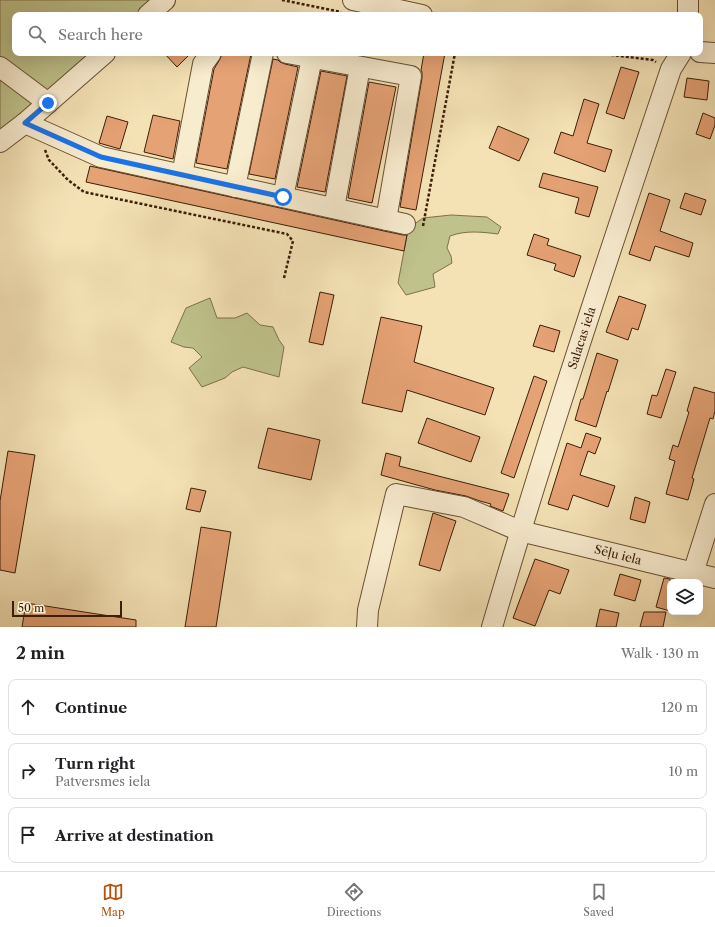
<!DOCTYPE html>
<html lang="en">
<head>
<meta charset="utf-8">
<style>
  :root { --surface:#fff; --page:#f2f2f2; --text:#202124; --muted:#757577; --line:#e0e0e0; --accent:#b45309 }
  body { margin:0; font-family:"Libre Caslon Text",serif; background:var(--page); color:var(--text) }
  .controls { position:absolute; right:12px; bottom:12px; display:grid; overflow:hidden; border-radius:8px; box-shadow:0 4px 16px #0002 }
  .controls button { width:36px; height:36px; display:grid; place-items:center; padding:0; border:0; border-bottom:1px solid var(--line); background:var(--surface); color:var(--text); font:20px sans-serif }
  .scale { position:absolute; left:12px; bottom:10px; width:110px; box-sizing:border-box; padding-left:4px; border:2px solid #3c1e09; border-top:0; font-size:11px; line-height:14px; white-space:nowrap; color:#3c1e09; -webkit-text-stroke:3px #f8eccf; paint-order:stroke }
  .stop { position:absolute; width:12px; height:12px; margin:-9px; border:3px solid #1a73e8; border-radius:50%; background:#fff }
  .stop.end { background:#1a73e8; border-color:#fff; box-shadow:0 1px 4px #0008 }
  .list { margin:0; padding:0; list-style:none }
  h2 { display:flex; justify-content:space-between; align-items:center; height:52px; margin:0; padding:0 16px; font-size:17px }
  h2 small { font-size:13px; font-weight:400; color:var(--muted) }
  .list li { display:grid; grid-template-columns:26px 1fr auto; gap:12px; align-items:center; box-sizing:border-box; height:56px; margin:0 8px 8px; padding:0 8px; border:1px solid var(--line); border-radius:8px }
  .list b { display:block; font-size:15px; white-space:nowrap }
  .list p { margin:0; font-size:13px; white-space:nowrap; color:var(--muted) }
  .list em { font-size:13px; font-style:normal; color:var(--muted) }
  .icon { flex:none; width:22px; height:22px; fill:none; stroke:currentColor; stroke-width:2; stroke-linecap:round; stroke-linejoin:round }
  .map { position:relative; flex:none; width:715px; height:627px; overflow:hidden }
  .search { position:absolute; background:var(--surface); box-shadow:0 4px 16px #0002; left:12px; right:12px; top:12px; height:44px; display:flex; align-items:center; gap:10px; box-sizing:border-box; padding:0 14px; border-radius:8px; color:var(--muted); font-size:15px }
  .sheet { height:244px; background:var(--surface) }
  nav { display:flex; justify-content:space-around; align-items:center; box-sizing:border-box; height:56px; border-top:1px solid var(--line); background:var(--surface); font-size:11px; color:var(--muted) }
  nav a { display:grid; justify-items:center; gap:2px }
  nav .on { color:var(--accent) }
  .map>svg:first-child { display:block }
  .green { fill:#bfc28b; stroke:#7e704a }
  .building { fill:#e5a274; stroke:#3c1e09 }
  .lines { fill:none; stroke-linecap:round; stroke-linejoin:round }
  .minor-casing { stroke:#6a4f34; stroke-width:22 }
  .path { stroke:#3c1e09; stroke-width:2.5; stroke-dasharray:3 2; stroke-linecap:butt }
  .minor { stroke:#f8eccf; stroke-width:20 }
  .route { stroke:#1a73e8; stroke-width:5 }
  .labels { text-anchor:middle; stroke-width:3; stroke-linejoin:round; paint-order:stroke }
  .street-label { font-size:12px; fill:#3c1e09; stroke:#f8eccf }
</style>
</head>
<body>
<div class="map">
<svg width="715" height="627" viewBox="0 0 715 627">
  <rect width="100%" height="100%" fill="#f4e2b5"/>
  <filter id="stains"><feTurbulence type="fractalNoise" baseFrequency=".005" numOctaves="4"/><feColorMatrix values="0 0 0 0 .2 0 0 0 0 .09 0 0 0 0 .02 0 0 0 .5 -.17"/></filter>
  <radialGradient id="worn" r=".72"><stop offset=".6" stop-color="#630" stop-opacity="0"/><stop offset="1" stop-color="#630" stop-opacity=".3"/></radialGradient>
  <g class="green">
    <path d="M0,0H150V3L136,15H15V53H92L0,133Z"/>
    <path d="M451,215L487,217L501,227L498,234C482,232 466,230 450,236L447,248L451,256L452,263L433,274L435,287L406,295L398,283L407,235L413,225L423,218Z"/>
    <path d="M210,298L217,318H235L247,313L260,325L273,327L279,340L284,347L279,377L243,367L232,372L225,378L202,387L189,368L202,357L193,348L184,347L171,342L186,308Z"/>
  </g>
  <g class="building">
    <path d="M164,53H191L177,67Z"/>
    <path d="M222,53H246L251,54L227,169L196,163L214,69L220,59Z"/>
    <path d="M424,53H445L416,210L400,207L422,78V72L421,70Z"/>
    <path d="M273,59L278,60L280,62L285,64L298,67L275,179L249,174Z"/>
    <path d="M621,67L639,72L624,119L606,113Z"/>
    <path d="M321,71L347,76L325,192L297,187Z"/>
    <path d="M687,78L709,81L707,100L684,97Z"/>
    <path d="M369,82L396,87L372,203L348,198Z"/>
    <path d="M584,99L599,104L587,143L612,150L605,172L554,153L561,132L573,136Z"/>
    <path d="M703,113L715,118V125L710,139L696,134Z"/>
    <path d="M153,115L180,121L173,159L144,152Z"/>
    <path d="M107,116L128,122L120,149L99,143Z"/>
    <path d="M498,126L529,139L519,161L489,148Z"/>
    <path d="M90,166L384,231L403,235H407L404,251L86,182Z"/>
    <path d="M543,173L598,187L589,217L575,213L579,198L539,187Z"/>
    <path d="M649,193L670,200L660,231L693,243L689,257L655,246L650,261L629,254Z"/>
    <path d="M685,193L706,200L701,215L680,208Z"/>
    <path d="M534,234L549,239L547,245L581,256L574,277L554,270L556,264L527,255Z"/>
    <path d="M320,292L334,295L323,345L309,342Z"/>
    <path d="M619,296L646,305L638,330L632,328L628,340L606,332Z"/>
    <path d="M381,317L422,326L414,362L494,388L485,415L407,390L402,412L362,403Z"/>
    <path d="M540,325L560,331L554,352L533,346Z"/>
    <path d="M597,353L618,360L608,392L607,391L596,427L575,420L581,399H583Z"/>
    <path d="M666,369L676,372L661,418L647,414L652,395L657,396Z"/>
    <path d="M534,376L547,381L514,478L501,473Z"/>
    <path d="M694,387L715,393V411L713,419L710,418L692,478L694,479L688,500L666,494L675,461L669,459L673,445L678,447L689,412L687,411Z"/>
    <path d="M427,418L480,437L471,462L418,443Z"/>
    <path d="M268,428L320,440L311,480L258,468Z"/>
    <path d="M586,433L601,438L595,454L588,451L580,475L615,486L608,507L573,495L568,510L548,504L567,443L581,448Z"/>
    <path d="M8,451L35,455L15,573L0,570V501Z"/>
    <path d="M386,453L401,457L399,466L509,494L503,511L490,506L491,504L480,501L466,496L435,490L381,475Z"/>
    <path d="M191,488L206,491L200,512L186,509Z"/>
    <path d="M635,497L650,502L645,523L630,519Z"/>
    <path d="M433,513L456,521L449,542L440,571L419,565Z"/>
    <path d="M201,527L231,532L216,627H185Z"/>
    <path d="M535,559L569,570L560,594L549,590L535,626L513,618Z"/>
    <path d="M620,574L641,580L635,601L614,595Z"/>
    <path d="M664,578L670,579V611L656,607Z"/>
    <path d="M26,603L136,620V627H22Z"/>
    <path d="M600,609L619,613L616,627H596Z"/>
    <path d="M644,612H666L663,627H640Z"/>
  </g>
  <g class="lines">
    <defs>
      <g id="minor">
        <path d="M353,0L422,15"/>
        <path d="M148,15L165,0"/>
        <path d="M688,15V0"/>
        <path d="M700,52L715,53"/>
        <path d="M287,53L411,76L386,220"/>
        <path d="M0,67L48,103"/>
        <path d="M25,123L101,157L405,224"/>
        <path d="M0,142L25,123L105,53"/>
        <path d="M182,175L203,64L211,53"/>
        <path d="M235,187L263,53"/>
        <path d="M283,197L312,58"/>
        <path d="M334,208L360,67"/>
        <path d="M693,573L715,504"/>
        <path d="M367,627L368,610L396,494L464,507L520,531L715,578"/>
        <path d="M492,627C547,439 609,254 671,69L681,53"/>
      </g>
    </defs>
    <use href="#minor" class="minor-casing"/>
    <g class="path">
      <path d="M282,0L341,12"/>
      <path d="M596,53L653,60L656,62"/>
      <path d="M45,150L49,160L68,180L84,192L287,234L293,241L284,278"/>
      <path d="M423,226L455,53"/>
    </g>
    <use href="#minor" class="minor"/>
  </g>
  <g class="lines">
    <path class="route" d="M48,103L25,123L101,157L283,197"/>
  </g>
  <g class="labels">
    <g class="street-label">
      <text transform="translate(582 338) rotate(-72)" y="4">Salacas iela</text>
      <text transform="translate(618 555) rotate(14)" y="4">Sēļu iela</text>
    </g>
  </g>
  <rect width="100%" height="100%" filter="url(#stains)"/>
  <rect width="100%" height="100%" fill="url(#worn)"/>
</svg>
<div class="controls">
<button><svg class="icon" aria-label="layers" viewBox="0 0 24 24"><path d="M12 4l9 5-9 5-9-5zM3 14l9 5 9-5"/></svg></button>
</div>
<div class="scale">50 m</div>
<div class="stop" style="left:283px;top:197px"></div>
<div class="stop end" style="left:48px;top:103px"></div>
<div class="search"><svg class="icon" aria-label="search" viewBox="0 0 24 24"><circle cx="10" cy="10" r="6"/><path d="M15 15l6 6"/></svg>Search here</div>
</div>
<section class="sheet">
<h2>2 min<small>Walk · 130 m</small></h2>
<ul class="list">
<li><svg class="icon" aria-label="ahead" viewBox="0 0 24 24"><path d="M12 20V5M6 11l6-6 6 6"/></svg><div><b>Continue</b></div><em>120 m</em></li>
<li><svg class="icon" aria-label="right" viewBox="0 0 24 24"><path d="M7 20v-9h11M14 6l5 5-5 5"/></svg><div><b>Turn right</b><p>Patversmes iela</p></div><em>10 m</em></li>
<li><svg class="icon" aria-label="arrive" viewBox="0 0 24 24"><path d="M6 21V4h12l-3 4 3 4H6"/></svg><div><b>Arrive at destination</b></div></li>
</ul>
</section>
<nav>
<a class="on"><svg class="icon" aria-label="map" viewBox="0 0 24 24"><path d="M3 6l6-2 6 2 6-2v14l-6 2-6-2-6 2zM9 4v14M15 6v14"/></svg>Map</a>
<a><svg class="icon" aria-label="directions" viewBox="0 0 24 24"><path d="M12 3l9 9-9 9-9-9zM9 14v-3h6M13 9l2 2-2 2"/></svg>Directions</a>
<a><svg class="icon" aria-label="saved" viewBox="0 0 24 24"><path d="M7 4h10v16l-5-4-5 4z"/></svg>Saved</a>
</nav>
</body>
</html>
